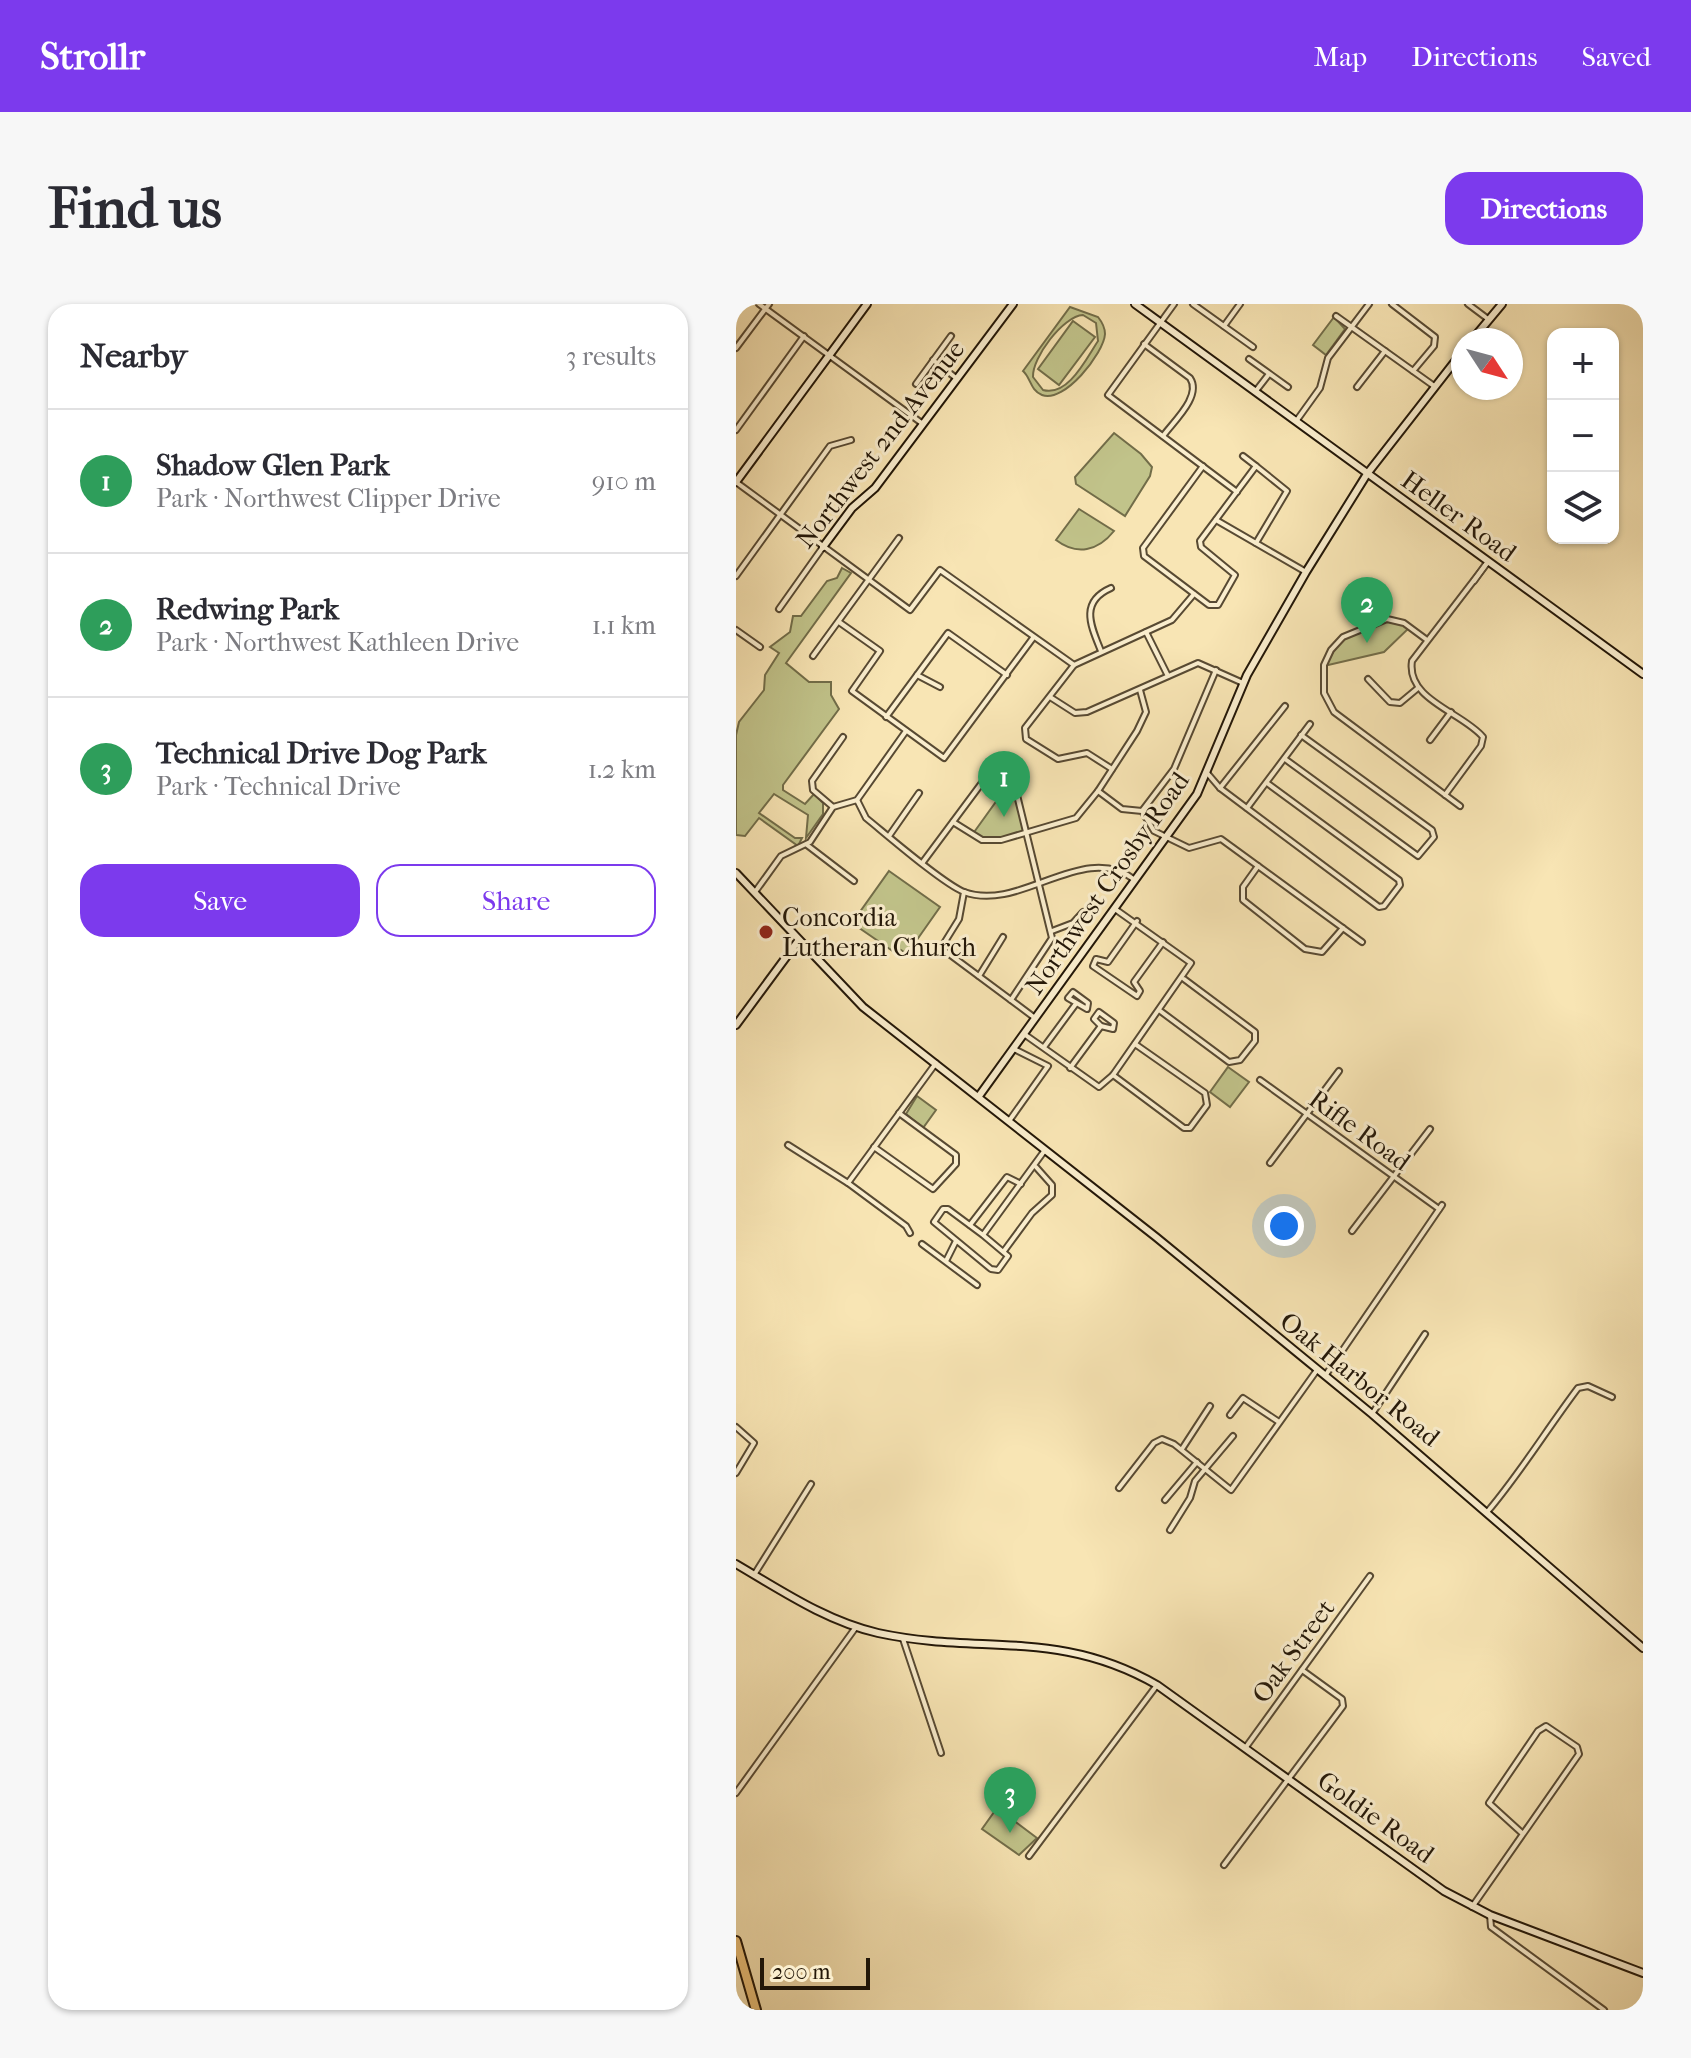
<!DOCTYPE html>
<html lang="en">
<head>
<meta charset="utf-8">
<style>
  :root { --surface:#fff; --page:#f7f7f7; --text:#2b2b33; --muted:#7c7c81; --line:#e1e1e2; --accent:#7c3aed }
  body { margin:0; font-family:"IM FELL French Canon",serif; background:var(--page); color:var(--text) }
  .controls { position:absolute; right:24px; top:24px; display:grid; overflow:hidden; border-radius:16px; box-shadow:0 2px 6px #0004 }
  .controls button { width:72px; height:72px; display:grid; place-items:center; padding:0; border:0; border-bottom:2px solid var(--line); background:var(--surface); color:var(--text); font:40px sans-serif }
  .compass { position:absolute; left:715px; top:24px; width:72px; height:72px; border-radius:50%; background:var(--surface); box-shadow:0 2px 6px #0004; rotate:126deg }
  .scale { position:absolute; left:24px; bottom:20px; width:110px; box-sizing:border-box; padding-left:8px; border:4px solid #231708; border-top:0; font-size:22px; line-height:28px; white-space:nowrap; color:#231708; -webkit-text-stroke:6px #faeece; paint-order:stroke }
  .you { position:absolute; left:548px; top:922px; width:28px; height:28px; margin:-20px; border:6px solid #fff; border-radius:50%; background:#1a73e8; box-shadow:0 0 0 12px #1a73e833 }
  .badge { display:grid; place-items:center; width:52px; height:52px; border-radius:50%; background:var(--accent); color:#fff; font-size:26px; font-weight:700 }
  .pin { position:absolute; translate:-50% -66px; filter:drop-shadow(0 2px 4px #0008) }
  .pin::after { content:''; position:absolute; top:42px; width:28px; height:24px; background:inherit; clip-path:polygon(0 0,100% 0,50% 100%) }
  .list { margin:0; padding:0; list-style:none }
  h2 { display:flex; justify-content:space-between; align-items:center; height:104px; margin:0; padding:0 32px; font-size:34px }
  h2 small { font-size:26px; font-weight:400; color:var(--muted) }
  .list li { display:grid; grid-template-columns:52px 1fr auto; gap:24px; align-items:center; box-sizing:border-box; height:144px; padding:0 32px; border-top:2px solid var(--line) }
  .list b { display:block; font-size:30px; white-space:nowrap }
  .list p { margin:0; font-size:26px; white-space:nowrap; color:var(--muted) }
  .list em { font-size:26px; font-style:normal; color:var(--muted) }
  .actions { display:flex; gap:16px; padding:24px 32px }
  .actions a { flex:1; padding:18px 0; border:2px solid var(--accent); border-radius:24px; text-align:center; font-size:28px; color:var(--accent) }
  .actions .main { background:var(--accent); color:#fff }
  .icon { flex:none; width:44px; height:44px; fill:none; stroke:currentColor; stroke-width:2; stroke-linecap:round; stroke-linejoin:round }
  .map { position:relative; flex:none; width:907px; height:1706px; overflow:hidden; border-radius:24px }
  header { display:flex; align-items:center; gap:48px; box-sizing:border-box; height:112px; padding:0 40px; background:var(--accent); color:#fff }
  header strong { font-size:38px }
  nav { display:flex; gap:44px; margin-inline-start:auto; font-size:28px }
  .intro { display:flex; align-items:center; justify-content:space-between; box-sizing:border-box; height:192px; padding:0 48px }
  h1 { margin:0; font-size:56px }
  .button { padding:20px 36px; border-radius:24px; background:var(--accent); color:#fff; font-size:28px; font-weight:700 }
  main { display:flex; gap:48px; padding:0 48px }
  aside { flex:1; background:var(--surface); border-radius:24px; box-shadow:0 2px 6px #0004 }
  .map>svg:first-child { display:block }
  .green { fill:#c1c38a; stroke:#726d49; stroke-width:2; fill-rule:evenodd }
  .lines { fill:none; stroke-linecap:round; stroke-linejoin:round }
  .street-casing { stroke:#584a33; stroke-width:8 }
  .secondary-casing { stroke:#231708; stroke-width:10 }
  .primary-casing { stroke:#231708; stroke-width:12 }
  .street { stroke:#faeece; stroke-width:4 }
  .secondary { stroke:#faeece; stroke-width:6 }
  .primary { stroke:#ecc27a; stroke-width:8 }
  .poi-dot { fill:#8f2418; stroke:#faeece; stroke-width:3 }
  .labels { text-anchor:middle; stroke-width:6; stroke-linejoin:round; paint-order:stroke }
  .street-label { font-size:26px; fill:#231708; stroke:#faeece }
  .poi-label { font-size:26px; fill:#231708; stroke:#faeece; text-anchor:start }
</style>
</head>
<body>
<header>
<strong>Strollr</strong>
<nav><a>Map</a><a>Directions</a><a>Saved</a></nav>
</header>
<div class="intro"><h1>Find us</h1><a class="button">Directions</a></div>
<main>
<aside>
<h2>Nearby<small>3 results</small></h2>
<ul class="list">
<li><span class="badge" style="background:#2e9e5b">1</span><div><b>Shadow Glen Park</b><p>Park · Northwest Clipper Drive</p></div><em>910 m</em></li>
<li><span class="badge" style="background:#2e9e5b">2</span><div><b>Redwing Park</b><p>Park · Northwest Kathleen Drive</p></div><em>1.1 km</em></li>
<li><span class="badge" style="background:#2e9e5b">3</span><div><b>Technical Drive Dog Park</b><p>Park · Technical Drive</p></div><em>1.2 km</em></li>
</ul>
<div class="actions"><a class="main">Save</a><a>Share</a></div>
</aside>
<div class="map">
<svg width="907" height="1706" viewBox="0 0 907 1706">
  <rect width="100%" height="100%" fill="#f8e5b4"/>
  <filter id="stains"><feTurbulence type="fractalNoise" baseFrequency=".0025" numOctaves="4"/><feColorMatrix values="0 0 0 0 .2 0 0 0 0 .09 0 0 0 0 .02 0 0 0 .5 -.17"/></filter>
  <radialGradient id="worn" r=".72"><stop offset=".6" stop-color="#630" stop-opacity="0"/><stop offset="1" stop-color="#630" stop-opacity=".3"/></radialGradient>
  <g class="green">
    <path d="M334,3L362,13C366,18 369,23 369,30C368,49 328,100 306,91C294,86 295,74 287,67ZM347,11L360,19L362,37C350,55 332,93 307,86L297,73C296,54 327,12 347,11Z"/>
    <path d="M598,13L609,25L590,51L577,41Z"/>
    <path d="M337,17L359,33L323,81L302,65Z"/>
    <path d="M378,129L405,150L416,163L414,172L389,212L340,180L339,173Z"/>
    <path d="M343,205L378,227C362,247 341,252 320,236Z"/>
    <path d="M106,264L115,269L50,359L73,378H95V391L103,405L47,481V486L69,500L78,490L87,499V510L70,534L72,511L38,490L23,509L59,534H66L62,542L23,514L9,532L0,531V431L3,418L28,386L29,371L43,349L34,343L54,328L57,312H65L91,277L101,274Z"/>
    <path d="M651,315L674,323L648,348L588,362L607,333Z"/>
    <path d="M272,481L280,487L289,528C270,534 255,540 236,531Z"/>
    <path d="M153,567L204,603L171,650L165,646L161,650L116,619Z"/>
    <path d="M492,763L513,778L494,803L474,788Z"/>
    <path d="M181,792L200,806L187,824L170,810Z"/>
    <path d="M261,1504L301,1534L283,1551L246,1525Z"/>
  </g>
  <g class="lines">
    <defs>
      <g id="street">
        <path d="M23,0L187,120"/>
        <path d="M438,0L372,91L501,188"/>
        <path d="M457,0L517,43"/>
        <path d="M656,0L699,33L698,42L677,67"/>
        <path d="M732,0L752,15"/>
        <path d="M600,12L698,82"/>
        <path d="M488,22L504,0"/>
        <path d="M408,40L454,74C466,92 438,117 427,132"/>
        <path d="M0,44L33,0"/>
        <path d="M513,55L552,83"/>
        <path d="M197,56L220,74"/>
        <path d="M180,80L215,32"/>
        <path d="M621,83L649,47"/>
        <path d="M519,88L533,70"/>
        <path d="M561,116L584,84L592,54L633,0"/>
        <path d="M0,126L68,32"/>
        <path d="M507,152L520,162"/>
        <path d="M467,162L407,244L408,252L473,301H482L499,271L465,243L464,237L520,162L551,187L520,239"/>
        <path d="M0,178L174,306L204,266L338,361"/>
        <path d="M480,216L570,268"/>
        <path d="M0,272L94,142L115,136"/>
        <path d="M738,277L750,260"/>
        <path d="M43,305L87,243"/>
        <path d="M103,318L144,347L116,387L208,454L297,334"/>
        <path d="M632,322L626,304L640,284"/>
        <path d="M0,326L24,343"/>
        <path d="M410,328L432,372"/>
        <path d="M691,336L668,319L651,315L607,333L595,346L588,361V389L598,408L724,502"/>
        <path d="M365,347C355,322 343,298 375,284"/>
        <path d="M77,352L163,234"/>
        <path d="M181,371L204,383"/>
        <path d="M632,375L654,398L664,399L682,384"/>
        <path d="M314,393L339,409L351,408L462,359L507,379"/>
        <path d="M150,413L212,329L271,371"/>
        <path d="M694,436L715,408"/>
        <path d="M549,455L682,552L698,533L696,526L565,431"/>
        <path d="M376,465L351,449L322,455L290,435L289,424L338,361L436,316L458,290"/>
        <path d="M472,470L484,484L643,603L648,602L664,581L663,576L531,479"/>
        <path d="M484,484L549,402"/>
        <path d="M362,487L386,505L406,507L418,527L453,544L485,535L626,638"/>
        <path d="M709,491L745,442L747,433C726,408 670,396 676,357L752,258"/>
        <path d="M121,496L130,514C151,531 206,579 228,588C285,609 347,536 399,576"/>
        <path d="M97,503L77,486L76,477L107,433"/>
        <path d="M511,504L574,420"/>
        <path d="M406,507L438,465L480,366"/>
        <path d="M217,518L246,536H265L340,514L362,487L401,427L410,408L404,386"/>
        <path d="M153,532L183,489"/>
        <path d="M71,541L118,577"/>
        <path d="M187,558L251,472H258L280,487L316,634L275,696"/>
        <path d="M522,562L507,583V596L569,645L586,648L607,624"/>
        <path d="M19,588L45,552L74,538L97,503L121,496L170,427"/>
        <path d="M228,588L223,615L205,644L299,714"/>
        <path d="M401,617L372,658L360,655L357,662L401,692L404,687L398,678L427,638"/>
        <path d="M316,627L337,619L347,608"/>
        <path d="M243,672L267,633"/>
        <path d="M337,688L352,699L351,705L332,694Z"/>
        <path d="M423,706L493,758L504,756L519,737V728L448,675"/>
        <path d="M363,708L378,719L377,725L365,722L358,715Z"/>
        <path d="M288,730L363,783L377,771L455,659L379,605"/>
        <path d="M308,743L339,701"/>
        <path d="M334,764L365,722"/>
        <path d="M377,771L448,824H454L471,801L469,789L399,740"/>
        <path d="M524,776L703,905"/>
        <path d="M273,817L312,762L278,745"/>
        <path d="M52,841L112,879L170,922L174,929"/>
        <path d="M138,843L197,885L220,860V851L163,809"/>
        <path d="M534,859L603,767"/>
        <path d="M112,879L200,759"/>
        <path d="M234,921L271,873L285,880"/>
        <path d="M616,927L694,825"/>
        <path d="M247,931L212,905H207L198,918L255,965L262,966L272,952L247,931L309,846"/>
        <path d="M186,940L241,981"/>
        <path d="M268,947L296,909L316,891V881L300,863"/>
        <path d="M210,957L220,937"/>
        <path d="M589,1072L706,901"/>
        <path d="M636,1110L689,1030"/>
        <path d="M494,1111L507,1094L543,1118"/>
        <path d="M0,1123L18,1139L0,1169"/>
        <path d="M446,1145L474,1102"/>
        <path d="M383,1184L418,1139L426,1135L438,1140L495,1186L581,1066"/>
        <path d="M429,1196L461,1158"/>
        <path d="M752,1207C785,1168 811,1125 842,1084L852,1082L876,1093"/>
        <path d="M434,1226L454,1194L459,1177L497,1132"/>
        <path d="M18,1271L75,1180"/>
        <path d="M167,1335L205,1449"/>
        <path d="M510,1443L634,1272"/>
        <path d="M0,1489L120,1323"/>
        <path d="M293,1552L421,1381"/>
        <path d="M488,1561L607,1402L606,1395L566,1366"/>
        <path d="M736,1603L843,1450L841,1443L810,1422L802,1427L753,1499L787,1530"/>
        <path d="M754,1611L755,1623L868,1706"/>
      </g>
      <g id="secondary">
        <path d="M399,0L907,370"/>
        <path d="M736,36L766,0"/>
        <path d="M0,178L131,0"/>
        <path d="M87,243L116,204L139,184L277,0"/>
        <path d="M0,569L127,703L420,933L636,1110L907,1344"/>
        <path d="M0,721L62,637"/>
        <path d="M243,792L461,490L511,371L570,268L631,170L727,47"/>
        <path d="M0,1260C46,1287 90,1317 142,1329C244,1351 322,1324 421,1381L708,1587L754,1611L907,1669"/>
      </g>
      <path id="primary" d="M0,1637L20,1706"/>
    </defs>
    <use href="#street" class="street-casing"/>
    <use href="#secondary" class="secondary-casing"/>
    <use href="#primary" class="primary-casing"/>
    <use href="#street" class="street"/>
    <use href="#secondary" class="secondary"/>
    <use href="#primary" class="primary"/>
  </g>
  <circle class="poi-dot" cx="30" cy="628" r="8"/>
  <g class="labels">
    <g class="street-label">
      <text transform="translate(144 140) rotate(-52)" y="9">Northwest 2nd Avenue</text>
      <text transform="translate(723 212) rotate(36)" y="9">Heller Road</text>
      <text transform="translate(371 579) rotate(-55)" y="9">Northwest Crosby Road</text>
      <text transform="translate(624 826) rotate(36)" y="9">Rifle Road</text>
      <text transform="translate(624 1075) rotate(39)" y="9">Oak Harbor Road</text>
      <text transform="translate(557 1347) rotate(-54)" y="9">Oak Street</text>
      <text transform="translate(640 1513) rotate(36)" y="9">Goldie Road</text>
    </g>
    <g class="poi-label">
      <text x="46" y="622">Concordia<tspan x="46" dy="30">Lutheran Church</tspan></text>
    </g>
  </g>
  <rect width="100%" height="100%" filter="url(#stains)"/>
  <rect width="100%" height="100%" fill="url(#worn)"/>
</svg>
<div class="controls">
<button>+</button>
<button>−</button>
<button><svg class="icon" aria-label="layers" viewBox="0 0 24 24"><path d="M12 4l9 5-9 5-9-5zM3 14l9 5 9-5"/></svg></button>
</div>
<svg class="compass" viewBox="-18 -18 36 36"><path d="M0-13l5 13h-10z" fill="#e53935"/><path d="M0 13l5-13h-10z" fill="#7c7c81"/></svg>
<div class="scale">200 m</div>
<div class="you"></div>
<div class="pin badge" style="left:268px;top:513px;background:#2e9e5b">1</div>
<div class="pin badge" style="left:631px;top:339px;background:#2e9e5b">2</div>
<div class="pin badge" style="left:274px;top:1529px;background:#2e9e5b">3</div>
</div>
</main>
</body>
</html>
